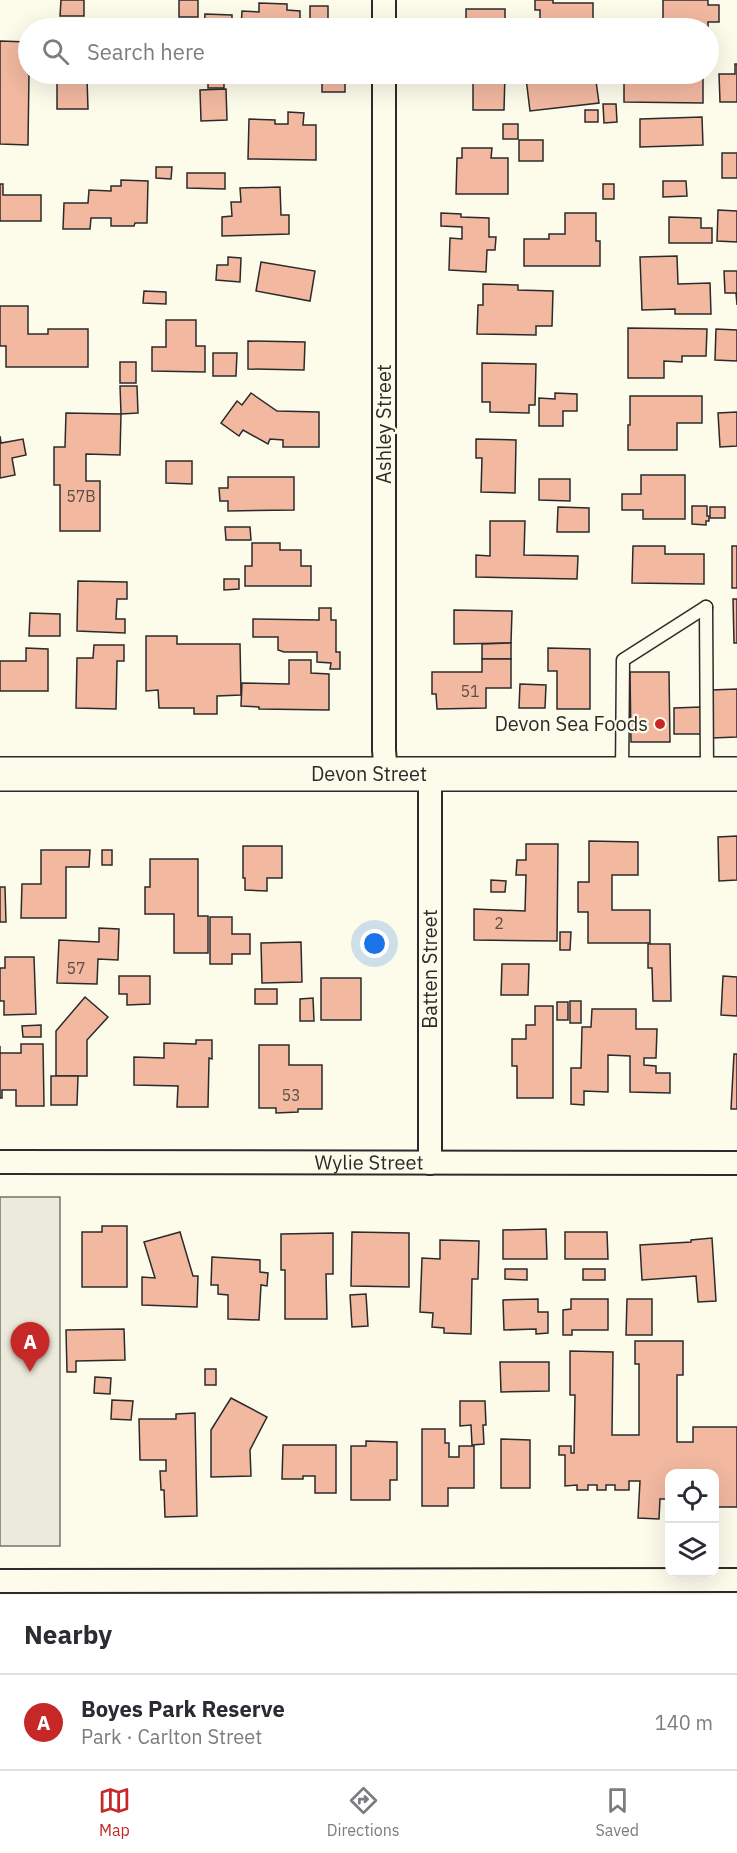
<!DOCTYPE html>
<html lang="en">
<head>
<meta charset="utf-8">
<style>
  :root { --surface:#fff; --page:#f2f2f3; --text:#2b2b33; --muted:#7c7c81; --line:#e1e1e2; --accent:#c62828 }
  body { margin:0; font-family:"IBM Plex Sans",sans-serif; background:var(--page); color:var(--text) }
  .controls { position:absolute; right:18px; bottom:18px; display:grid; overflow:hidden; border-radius:12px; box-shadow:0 6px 24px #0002 }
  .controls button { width:54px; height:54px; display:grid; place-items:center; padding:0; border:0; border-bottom:2px solid var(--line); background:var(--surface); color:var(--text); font:30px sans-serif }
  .you { position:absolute; left:375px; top:944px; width:21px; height:21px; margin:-15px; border:4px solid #fff; border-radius:50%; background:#1a73e8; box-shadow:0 0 0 9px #1a73e833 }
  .badge { display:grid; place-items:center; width:39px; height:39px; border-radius:50%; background:var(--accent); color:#fff; font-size:20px; font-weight:700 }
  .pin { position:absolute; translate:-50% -50px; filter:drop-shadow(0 2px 3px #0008) }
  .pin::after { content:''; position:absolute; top:32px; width:21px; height:18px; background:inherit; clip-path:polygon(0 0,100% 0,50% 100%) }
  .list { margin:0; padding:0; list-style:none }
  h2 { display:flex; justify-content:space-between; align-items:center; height:78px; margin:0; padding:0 24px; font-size:26px }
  h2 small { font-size:20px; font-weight:400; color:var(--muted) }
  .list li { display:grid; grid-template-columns:39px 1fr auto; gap:18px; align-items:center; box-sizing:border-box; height:96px; padding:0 24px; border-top:2px solid var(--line) }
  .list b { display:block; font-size:22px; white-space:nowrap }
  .list p { margin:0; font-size:20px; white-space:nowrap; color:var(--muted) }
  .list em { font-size:20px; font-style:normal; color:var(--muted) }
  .icon { flex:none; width:33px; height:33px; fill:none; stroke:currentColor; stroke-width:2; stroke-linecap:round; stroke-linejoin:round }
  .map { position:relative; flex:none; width:737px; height:1595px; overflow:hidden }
  .search { position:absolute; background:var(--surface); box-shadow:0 6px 24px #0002; left:18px; right:18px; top:18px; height:66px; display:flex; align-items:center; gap:15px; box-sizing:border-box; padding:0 21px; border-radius:33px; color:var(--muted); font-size:22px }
  .sheet { height:174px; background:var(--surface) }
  nav { display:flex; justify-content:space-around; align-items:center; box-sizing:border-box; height:84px; border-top:2px solid var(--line); background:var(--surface); font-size:16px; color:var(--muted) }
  nav a { display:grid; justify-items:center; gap:3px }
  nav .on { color:var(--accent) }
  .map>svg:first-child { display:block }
  .green { fill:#ecebdb; stroke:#74746e; stroke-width:1.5 }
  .building { fill:#f2b8a0; stroke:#2b2b2b; stroke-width:1.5 }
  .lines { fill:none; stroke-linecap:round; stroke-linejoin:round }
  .lane-casing { stroke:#2b2b2b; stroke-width:15 }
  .street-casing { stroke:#2b2b2b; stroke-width:26 }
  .secondary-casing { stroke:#2b2b2b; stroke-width:36 }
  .lane { stroke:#fdfbea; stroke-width:12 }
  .street { stroke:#fdfbea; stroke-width:22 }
  .secondary { stroke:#fdfbea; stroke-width:33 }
  .poi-dot { fill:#c62828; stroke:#fdfbea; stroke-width:2 }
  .labels { text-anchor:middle; stroke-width:4.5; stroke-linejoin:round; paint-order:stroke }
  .number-label { font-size:16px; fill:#5d4e48 }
  .street-label { font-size:20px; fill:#2b2b2b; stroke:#fdfbea }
  .poi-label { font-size:20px; fill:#2b2b2b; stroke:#fdfbea; text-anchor:end }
</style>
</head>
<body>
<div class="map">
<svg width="737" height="1595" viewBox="0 0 737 1595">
  <rect width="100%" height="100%" fill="#fdfbea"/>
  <rect class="green" x="0" y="1197" width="60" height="349"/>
  <g class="building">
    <path d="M61,0H84V16H60Z"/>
    <rect x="179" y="0" width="19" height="17"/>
    <path d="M535,0H553V3H593V28H540V10H535Z"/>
    <path d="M663,0H708V5H719V22H708V28H663Z"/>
    <path d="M259,3L287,4V10L300,11V19H310V6H328V28H241L242,11L259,12Z"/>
    <rect x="466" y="9" width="39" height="19"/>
    <path d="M205,14L232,15V28H204Z"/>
    <path d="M190,24V28H138V25Z"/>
    <path d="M0,41L28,42V74H42H29L28,145L0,144Z"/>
    <path d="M735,64H737V102H720L719,74H735Z"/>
    <rect x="322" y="74" width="23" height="18"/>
    <path d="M444,74H505L504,110H473V77H444Z"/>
    <path d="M568,74H595L599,103L530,111L526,78Z"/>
    <path d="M640,74H703V103L624,102V75Z"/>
    <path d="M57,75H78V78H87L88,109H57Z"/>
    <rect x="208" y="78" width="16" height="10"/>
    <path d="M226,89L227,120L201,121L200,90Z"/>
    <path d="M603,104H616L617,122L604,123Z"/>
    <rect x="585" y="110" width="13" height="12"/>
    <path d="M288,112L304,113L303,125H316V160L248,159L249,119L275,120V124H288Z"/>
    <path d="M702,117L703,145L640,147V119Z"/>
    <rect x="503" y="124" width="15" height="15"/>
    <rect x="519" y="140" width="24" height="21"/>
    <path d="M462,148H492L491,158H508V194H456L457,158H462Z"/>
    <rect x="722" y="153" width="15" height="25"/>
    <path d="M156,167H172L171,179L156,178Z"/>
    <path d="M187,173H225V189L187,188Z"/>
    <path d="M121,180L148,181L147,223H135L134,226H111V218H91L90,229H63L64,203H88L89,190L111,191V186H121Z"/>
    <path d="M663,181H686L687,196L663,197Z"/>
    <path d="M0,184H3V195H41V221H0Z"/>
    <rect x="603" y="184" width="11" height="15"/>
    <path d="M280,187L281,215H289V234L222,236V217L232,216L231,202H241L240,188Z"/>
    <path d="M718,210L737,211V242L717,241Z"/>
    <path d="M441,213L461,214V217L489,218V237H496L495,250H487L486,272L449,270L450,238L462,239V227L441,226Z"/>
    <path d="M565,213H596V241H600V266H524V239H549V234H565Z"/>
    <path d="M669,217L701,218V228H712V243H669Z"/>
    <path d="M677,256L678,284L710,283L711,314H675V309L642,310L640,257Z"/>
    <path d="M228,257L241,258L240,282L216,280L217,265H228Z"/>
    <path d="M261,262L315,271L310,301L256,291Z"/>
    <path d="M724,271H737V305L736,293H725Z"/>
    <path d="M483,284L518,285V290L553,291L552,326H536V335L477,334L478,305H483Z"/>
    <path d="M144,291L166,292V304L143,303Z"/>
    <path d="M0,306H28V334H48V329H88V367H6V346H0Z"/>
    <path d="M166,320H196V346H205V372L152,371V347H166Z"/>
    <path d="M628,328L707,329L706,356H682V362L664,361V378H628Z"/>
    <path d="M716,329L737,330V361L715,360Z"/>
    <path d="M248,341L305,342L304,370L248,369Z"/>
    <path d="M213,353H237L236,376H213Z"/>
    <rect x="120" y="362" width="16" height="21"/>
    <path d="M482,363L536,364L535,405H529V413L490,412V402H482Z"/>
    <path d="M120,386H137L138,413L121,414Z"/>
    <path d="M251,393L277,411L319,412V447H283V440L270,439L268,444L243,430L239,436L221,423L237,401L242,405Z"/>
    <path d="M555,393L577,394V411H563V426H539V398L555,399Z"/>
    <path d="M630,396H702V423H677V450H628V425H630Z"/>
    <path d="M737,412V446L720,447L718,413Z"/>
    <path d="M66,413L121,414L120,455L86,454V481H100V531H60V485H54V447H65Z"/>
    <path d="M0,436L1,443L23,439L26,455L12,458L15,475L0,478Z"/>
    <path d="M476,439L516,440L515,493L481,492L482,458H476Z"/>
    <path d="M166,461H192V484L166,483Z"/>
    <path d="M641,475H685V519H643V510H622V494H641Z"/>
    <path d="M228,477H294V510L228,511V501H220L219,488H228Z"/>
    <path d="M539,479H570V501L539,500Z"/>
    <path d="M692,506H707V516H709V521H706V525L692,524Z"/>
    <path d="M558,507L589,508V532H557Z"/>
    <rect x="710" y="507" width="15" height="11"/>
    <path d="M490,521H525L524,555L578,556L577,579L476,577V555L490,556Z"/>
    <path d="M225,527H250L251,540H226Z"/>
    <path d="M252,543H280V550H301V566H311V586H245V566H252Z"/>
    <path d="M633,546H665V554H704V584L632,583Z"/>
    <rect x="732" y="546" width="5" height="42"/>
    <path d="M224,579H239V589L224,590Z"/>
    <path d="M78,581L127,582V599H117L116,619H125V633L77,631Z"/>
    <path d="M733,599H737V643H734Z"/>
    <path d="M319,608H331V620H336V652H340V669H330L331,663L317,662V652H284L278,650V637H253V619L319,620Z"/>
    <path d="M454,610L512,611L511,643L454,644Z"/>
    <path d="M30,613L60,614V636H29Z"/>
    <path d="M146,636H177V644H240L241,695L217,696V714H194V708H159L158,690L146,691Z"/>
    <path d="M511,643V659H482V644Z"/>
    <path d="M94,645H124V661H117L116,709L76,708L77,658H93Z"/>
    <path d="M26,648L48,649V691H0V661H26Z"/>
    <path d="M548,648L590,649V709H557V671H548Z"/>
    <path d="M482,659H511V688H486V708L437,709L436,694H432V672H482Z"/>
    <path d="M289,660H311V673L329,674V710L259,709V707L241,706L242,683L289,684Z"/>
    <path d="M630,672H669L670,742H631Z"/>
    <path d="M520,684L546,685L545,708H519Z"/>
    <path d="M737,689V737L712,738L711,690Z"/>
    <path d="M701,707V734H674V708Z"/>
    <path d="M737,836V880L719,881L718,837Z"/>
    <path d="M589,841L638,842V875H612V910H650V943H588V912H578V882H589Z"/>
    <path d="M526,844H558L557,941L474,940V909L525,911L526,875H516L517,860H526Z"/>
    <path d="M243,846H282V878H267V891L245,890V878H243Z"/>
    <path d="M41,850H90L89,867H66V918H21L22,884H41Z"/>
    <rect x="102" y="850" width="10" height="15"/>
    <path d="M150,859H198V916H208V953H174V914H145V887H150Z"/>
    <path d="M491,880L506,881L505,892H491Z"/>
    <path d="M0,887H5L6,922H0Z"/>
    <path d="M210,917H232V934H250V954H232V964H210Z"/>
    <path d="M99,928L119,929L118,960L98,959L97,984L57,983L59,940L99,942Z"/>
    <path d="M560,932H571L570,950H560Z"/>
    <path d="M301,942L302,982L262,983L261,943Z"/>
    <path d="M648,944H670L671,1001H653L652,968H648Z"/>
    <path d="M5,957H34L36,1014L4,1015V1001H0V968H5Z"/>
    <path d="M502,964H529L528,995H501Z"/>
    <path d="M119,976H150V1004L127,1005V994H119Z"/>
    <path d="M723,976L737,977V1016L721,1015Z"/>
    <rect x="321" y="978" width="40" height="42"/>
    <rect x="255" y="989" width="22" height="15"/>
    <path d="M85,997L108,1017L87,1040V1076H56V1031Z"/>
    <path d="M313,998L314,1021H300V999Z"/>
    <rect x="570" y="1001" width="11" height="22"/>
    <rect x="557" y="1002" width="11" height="18"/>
    <path d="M535,1006H553V1098H517V1066H512V1039H526V1025H535Z"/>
    <path d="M592,1009H636V1029H657L656,1058H644V1065L656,1066V1073H670V1093L630,1092V1056L608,1055V1092L584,1091V1105L571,1104V1068H581L582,1027H591Z"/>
    <path d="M41,1025V1037H23L22,1026Z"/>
    <path d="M196,1040H212V1059L209,1058L208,1107H177L178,1086L134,1085V1057L164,1058V1043L196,1044Z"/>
    <path d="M21,1044H43L44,1106H16V1090H2V1098H0V1046V1053H21Z"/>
    <path d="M259,1045H289V1065H322V1109H298V1112L276,1113V1108H259Z"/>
    <path d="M734,1054H737V1109H731Z"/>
    <path d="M51,1076H78L77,1105H51Z"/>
    <path d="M102,1226H127V1287H82V1232H102Z"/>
    <path d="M546,1229L547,1259H503V1230Z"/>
    <path d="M180,1232L193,1276H198L197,1307L142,1305V1277L155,1278L144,1242Z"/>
    <path d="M352,1232L409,1233V1287L351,1286Z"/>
    <path d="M565,1232H607L608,1259H565Z"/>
    <path d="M333,1233V1274H326L327,1319H285V1270H281V1234Z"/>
    <path d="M712,1238L716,1301L698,1302L696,1276L642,1280L640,1245L691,1242V1240Z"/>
    <path d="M440,1240L479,1241L478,1279H472L471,1334L444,1333V1328L432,1327L433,1313L420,1312L422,1258L440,1259Z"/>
    <path d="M212,1257L260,1260V1272L268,1273L267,1286L261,1285L259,1320L228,1319V1295L218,1294V1285H211Z"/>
    <path d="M505,1269H527V1280L505,1279Z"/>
    <rect x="583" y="1269" width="22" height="11"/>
    <path d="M366,1294L368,1326L352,1327L350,1295Z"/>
    <path d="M538,1299V1312H548V1333L536,1334V1329L504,1330L503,1300Z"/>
    <path d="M571,1299H608V1330H572V1335H563V1310L571,1309Z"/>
    <path d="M627,1299H652V1335H626Z"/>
    <path d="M124,1329L125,1360L76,1361V1372H67L66,1330Z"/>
    <path d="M635,1341H683V1375H677V1442H693V1427H737V1507H714V1474H670V1499H660L659,1519L638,1518L640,1481H629V1490H615V1485H606V1490H597V1485H588V1490H577V1485L565,1486V1455H559V1446H571V1453H574L575,1395H570V1351L613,1352L612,1435H639V1364H635Z"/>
    <path d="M500,1362H549V1391L501,1392Z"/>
    <rect x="205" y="1369" width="11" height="16"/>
    <path d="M95,1377L111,1378L110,1394L94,1393Z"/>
    <path d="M231,1398L267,1417L250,1450L251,1476L211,1477V1430Z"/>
    <path d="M112,1400L133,1401L131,1420L111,1419Z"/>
    <path d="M460,1401H485L486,1425H483L484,1444L472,1445L471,1425L460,1426Z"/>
    <path d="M195,1413L197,1516L165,1517L164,1490H161L160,1471H166V1460H140L139,1419H176V1414Z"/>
    <path d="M422,1429H445V1443H449V1457H459V1446H474V1488H448V1506H422Z"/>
    <path d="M501,1439L530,1440V1488H501Z"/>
    <path d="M366,1441L397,1442V1480H390V1500H351V1446H366Z"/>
    <path d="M283,1445H336V1493H315V1476H303V1479H282Z"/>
  </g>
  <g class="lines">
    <defs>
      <g id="lane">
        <path d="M706,607L707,774"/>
        <path d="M622,773L623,660L706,607"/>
      </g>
      <g id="street">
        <path d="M384,0V28"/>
        <path d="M384,74V750L386,775"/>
        <path d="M430,775V1163"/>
        <path id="s1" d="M0,1162L737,1163"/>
        <path d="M0,1581L737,1580"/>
      </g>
      <g id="secondary">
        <path id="s2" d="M0,774H737"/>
      </g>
    </defs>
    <use href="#lane" class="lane-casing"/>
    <use href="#street" class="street-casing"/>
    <use href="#secondary" class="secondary-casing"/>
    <use href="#lane" class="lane"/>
    <use href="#street" class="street"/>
    <use href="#secondary" class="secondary"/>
  </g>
  <circle class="poi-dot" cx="660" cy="724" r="6"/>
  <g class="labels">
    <g class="number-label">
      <text x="81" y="502">57B</text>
      <text x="470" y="697">51</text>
      <text x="499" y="929">2</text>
      <text x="76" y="974">57</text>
      <text x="291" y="1101">53</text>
    </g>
    <g class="street-label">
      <text transform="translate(384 424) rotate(-90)" y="7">Ashley Street</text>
      <text dy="7" stroke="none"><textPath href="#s2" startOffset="369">Devon Street</textPath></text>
      <text transform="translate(430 969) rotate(-90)" y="7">Batten Street</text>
      <text dy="7" stroke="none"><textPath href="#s1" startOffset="369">Wylie Street</textPath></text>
    </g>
    <g class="poi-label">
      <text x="648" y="731">Devon Sea Foods</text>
    </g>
  </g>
</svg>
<div class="controls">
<button><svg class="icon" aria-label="locate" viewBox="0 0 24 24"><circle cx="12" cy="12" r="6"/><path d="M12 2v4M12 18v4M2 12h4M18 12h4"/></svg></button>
<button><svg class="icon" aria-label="layers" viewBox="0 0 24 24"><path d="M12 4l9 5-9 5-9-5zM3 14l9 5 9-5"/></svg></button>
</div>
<div class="you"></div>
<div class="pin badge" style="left:30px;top:1372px">A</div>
<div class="search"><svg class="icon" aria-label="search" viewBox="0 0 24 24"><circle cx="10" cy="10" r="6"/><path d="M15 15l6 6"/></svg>Search here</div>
</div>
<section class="sheet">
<h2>Nearby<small></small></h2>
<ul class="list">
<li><span class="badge">A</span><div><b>Boyes Park Reserve</b><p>Park · Carlton Street</p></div><em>140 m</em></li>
</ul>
</section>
<nav>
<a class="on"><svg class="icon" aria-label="map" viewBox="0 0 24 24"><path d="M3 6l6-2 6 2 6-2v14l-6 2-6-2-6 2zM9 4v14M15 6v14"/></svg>Map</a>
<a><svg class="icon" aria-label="directions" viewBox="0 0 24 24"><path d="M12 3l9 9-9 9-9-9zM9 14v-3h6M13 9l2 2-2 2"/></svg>Directions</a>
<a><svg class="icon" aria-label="saved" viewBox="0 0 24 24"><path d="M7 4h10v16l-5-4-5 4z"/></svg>Saved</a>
</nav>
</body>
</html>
